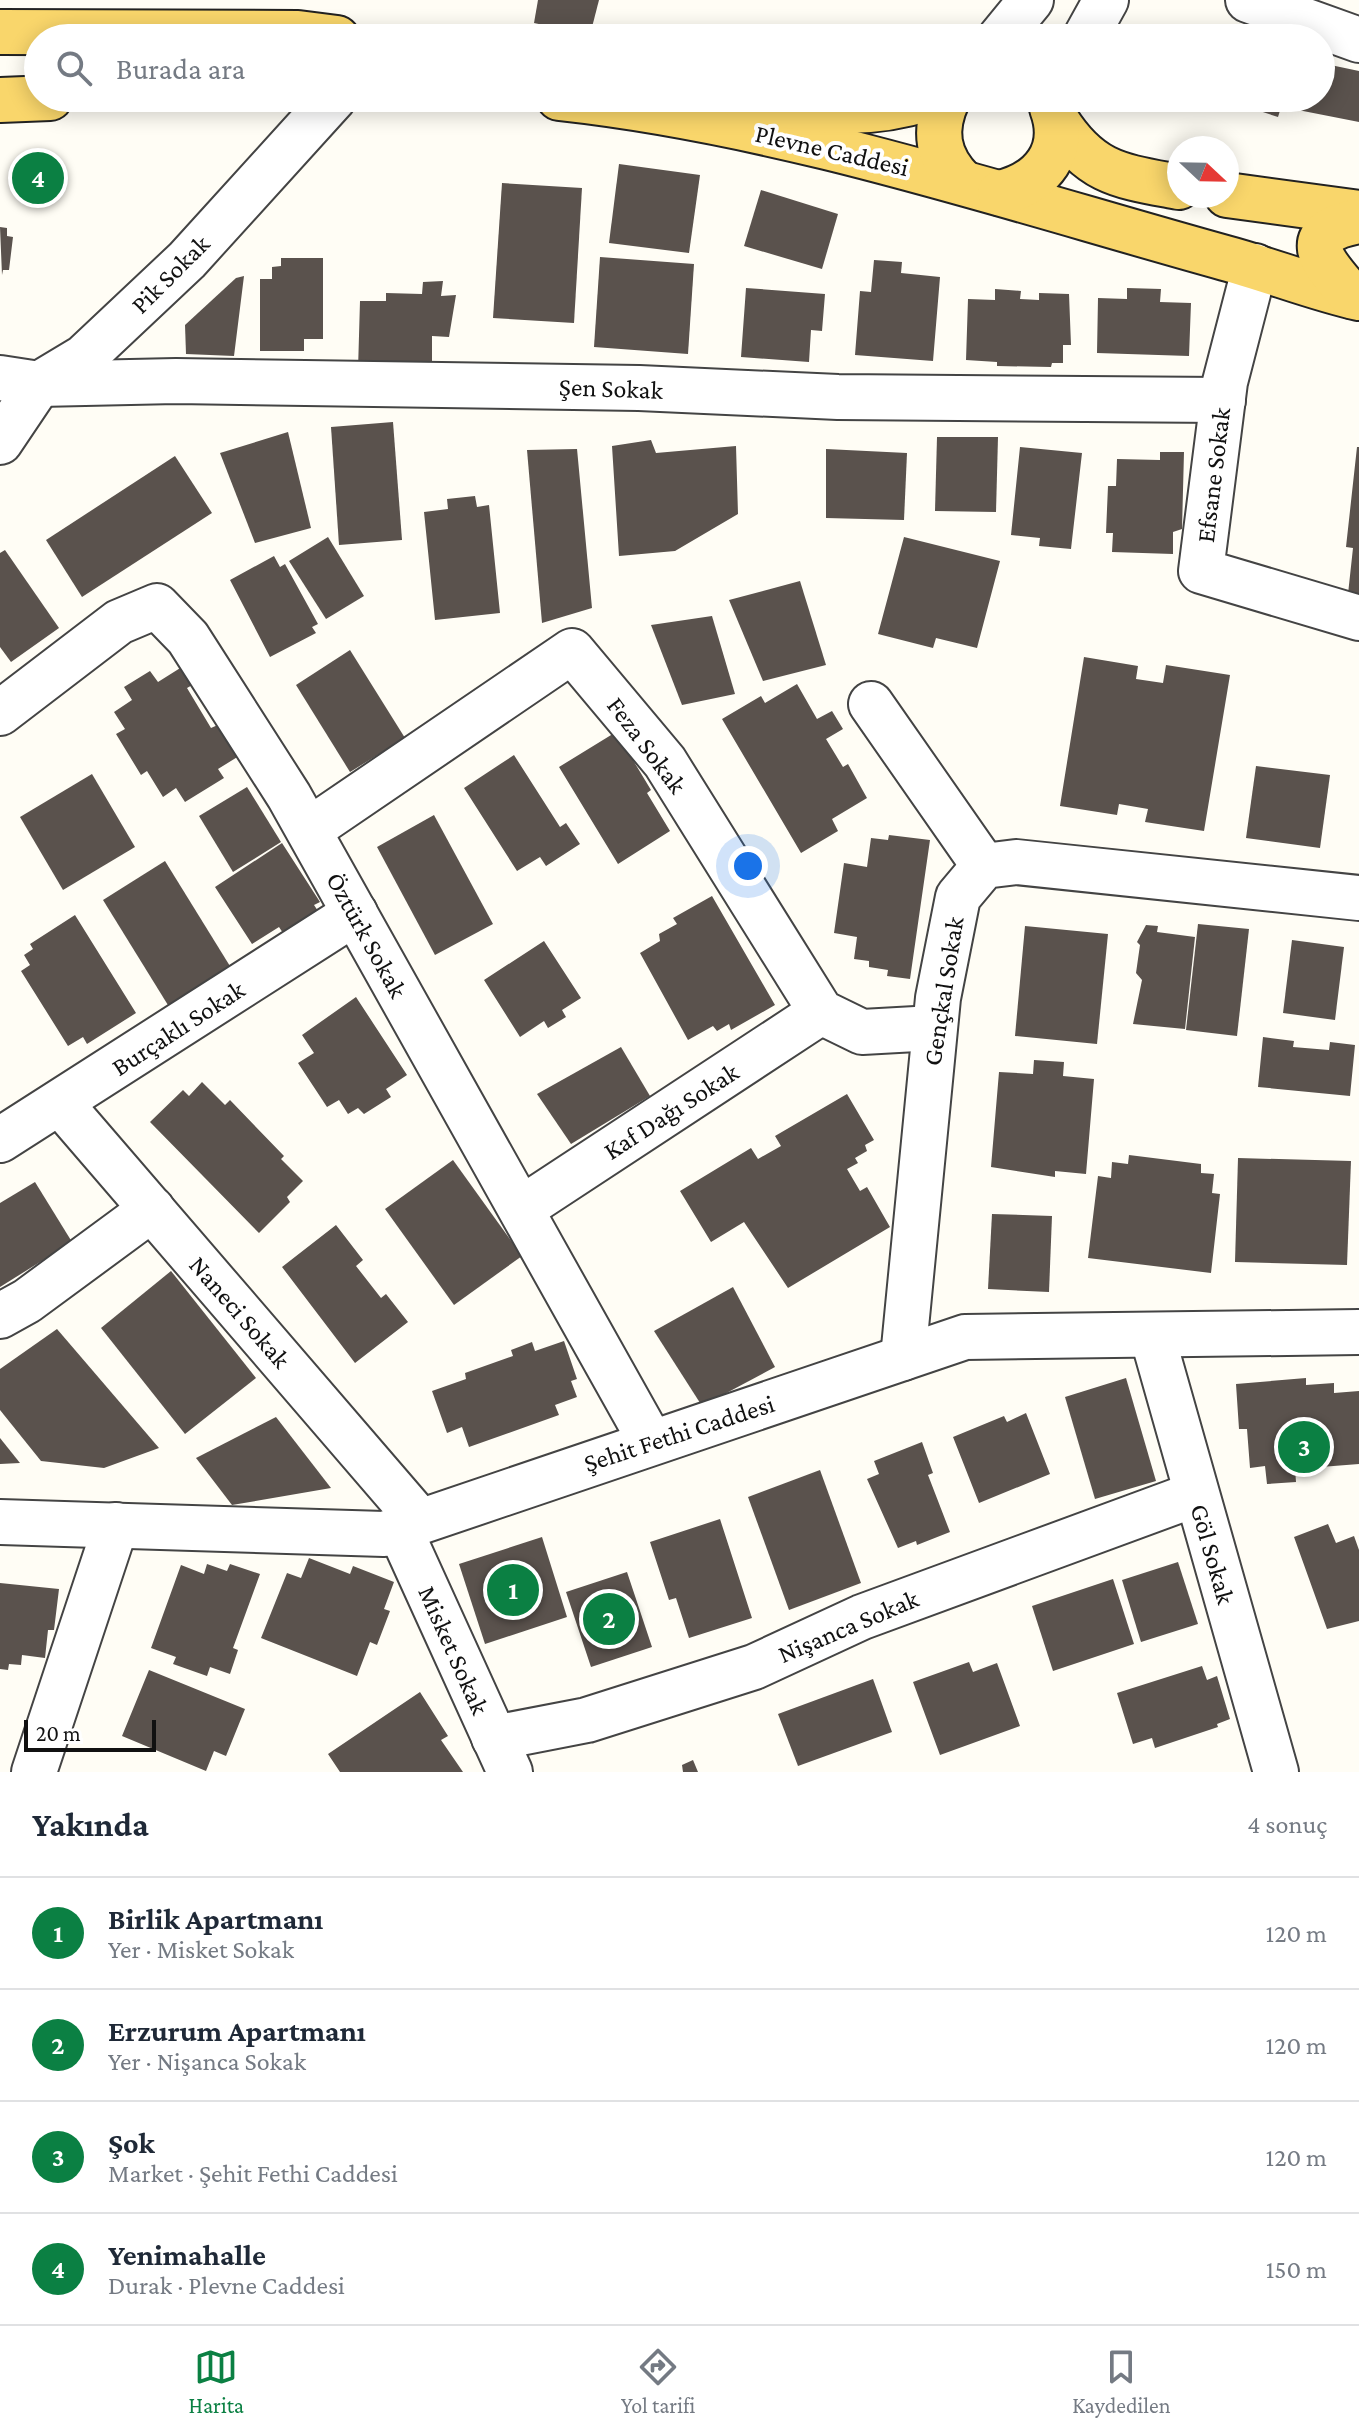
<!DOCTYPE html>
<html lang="tr">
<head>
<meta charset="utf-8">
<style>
  :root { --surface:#fff; --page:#f6f6f7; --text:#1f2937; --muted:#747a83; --line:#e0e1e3; --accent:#0b8043 }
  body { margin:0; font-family:"Crimson Pro",serif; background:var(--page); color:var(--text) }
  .compass { position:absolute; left:1167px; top:136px; width:72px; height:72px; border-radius:50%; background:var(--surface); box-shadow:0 4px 20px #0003; rotate:112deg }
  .scale { position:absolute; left:24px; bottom:20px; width:132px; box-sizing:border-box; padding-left:8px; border:4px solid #111; border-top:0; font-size:22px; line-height:28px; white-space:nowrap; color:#111; -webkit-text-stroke:6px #fff; paint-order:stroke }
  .you { position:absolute; left:748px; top:866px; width:28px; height:28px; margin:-20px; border:6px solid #fff; border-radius:50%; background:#1a73e8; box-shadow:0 0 0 12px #1a73e833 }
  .badge { display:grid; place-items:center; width:52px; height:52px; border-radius:50%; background:var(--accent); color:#fff; font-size:26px; font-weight:700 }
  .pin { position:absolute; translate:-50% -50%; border:4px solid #fff; box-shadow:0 2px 8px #0006 }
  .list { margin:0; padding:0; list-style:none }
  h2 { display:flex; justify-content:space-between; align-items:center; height:104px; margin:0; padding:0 32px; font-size:34px }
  h2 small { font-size:26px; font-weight:400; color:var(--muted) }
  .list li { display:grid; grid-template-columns:52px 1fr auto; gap:24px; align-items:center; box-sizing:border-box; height:112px; padding:0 32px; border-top:2px solid var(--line) }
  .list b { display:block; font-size:30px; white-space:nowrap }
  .list p { margin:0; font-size:26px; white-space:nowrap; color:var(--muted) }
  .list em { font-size:26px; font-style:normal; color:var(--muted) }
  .icon { flex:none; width:44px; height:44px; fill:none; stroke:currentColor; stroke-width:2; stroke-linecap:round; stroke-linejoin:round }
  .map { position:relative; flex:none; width:1359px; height:1772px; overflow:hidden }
  .search { position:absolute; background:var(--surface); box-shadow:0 4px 20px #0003; left:24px; right:24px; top:24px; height:88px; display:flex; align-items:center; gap:20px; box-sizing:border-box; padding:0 28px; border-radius:44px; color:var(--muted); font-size:30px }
  .sheet { height:552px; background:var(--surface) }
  nav { display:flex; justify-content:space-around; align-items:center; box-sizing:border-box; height:112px; border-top:2px solid var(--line); background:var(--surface); font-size:22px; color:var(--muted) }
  nav a { display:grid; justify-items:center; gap:4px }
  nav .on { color:var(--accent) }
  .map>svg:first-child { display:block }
  .building { fill:#5a524d }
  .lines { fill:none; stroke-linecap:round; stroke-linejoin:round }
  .minor-casing { stroke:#444; stroke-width:48 }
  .major-casing { stroke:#222; stroke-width:48 }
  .minor { stroke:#fff; stroke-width:44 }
  .major { stroke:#f9d66b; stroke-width:44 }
  .labels { text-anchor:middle; stroke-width:8; stroke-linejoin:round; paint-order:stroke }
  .street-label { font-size:26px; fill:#111; stroke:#fff }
</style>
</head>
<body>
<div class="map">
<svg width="1359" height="1772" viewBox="0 0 1359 1772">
  <rect width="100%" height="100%" fill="#fffdf5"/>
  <g class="building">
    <path d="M538,0H599L590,35L534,23Z"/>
    <path d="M1321,63L1359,71V122L1298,110L1300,98H1321Z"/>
    <path d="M1220,98H1284L1278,117Z"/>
    <path d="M619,164L700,175L689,253L609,243Z"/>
    <path d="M502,183L582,188L574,323L493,318Z"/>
    <path d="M761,190L838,214L822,269L744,246Z"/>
    <path d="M0,227L7,228V236L13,237L9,270H3L2,275Z"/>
    <path d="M600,257L694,264L688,354L594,347Z"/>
    <path d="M281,258H323V339H304V351H260V279H272V267L281,266Z"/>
    <path d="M874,260L902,262L901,273L940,277L933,361L855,355L860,291L871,292Z"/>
    <path d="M244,276L234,356L186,354L185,325L236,278Z"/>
    <path d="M443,281L441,296L456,295L449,337L432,336V373L358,370L360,301H386V293L422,294L423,282Z"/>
    <path d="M746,288L825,294L822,331L811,330L809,362L741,357Z"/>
    <path d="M1127,288L1161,289L1160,302L1191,303L1189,356L1097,353L1098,298L1127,299Z"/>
    <path d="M995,289L1021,291L1020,299L1039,300V293L1069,294L1071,345H1063V363H1052L1051,367L997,366V362L966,360L968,299L995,300Z"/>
    <path d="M393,422L402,540L339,545L331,427Z"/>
    <path d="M288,432L311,528L255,543L220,453Z"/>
    <path d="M937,437H998L996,512L935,511Z"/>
    <path d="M651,440L656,453L736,446L738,514L675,551L619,556L612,446Z"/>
    <path d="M1020,447L1082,453L1071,549L1039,546L1040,538L1011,535Z"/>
    <path d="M1357,447H1359V596L1348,594L1353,548L1346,547Z"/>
    <path d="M577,449L592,608L542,623L527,450Z"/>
    <path d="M826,449L907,453L904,520L826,518Z"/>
    <path d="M1160,452H1184L1182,529L1173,532V554L1112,552L1113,533H1106L1108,486H1116L1117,459L1160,460Z"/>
    <path d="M175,456L212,513L82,597L46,540Z"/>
    <path d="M475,496L477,507L489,505L500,613L435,620L424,512L448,509L447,499Z"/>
    <path d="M328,537L364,596L326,619L289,561Z"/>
    <path d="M904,537L1000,561L977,648L936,638L933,648L878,634Z"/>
    <path d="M5,550L59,628L11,662L0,647V553Z"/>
    <path d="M274,556L280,567L285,564L318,624L312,627L316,633L270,657L230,580Z"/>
    <path d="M800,581L826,665L763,681L729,600Z"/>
    <path d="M712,616L735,694L682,705L651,625Z"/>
    <path d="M350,650L405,738L350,772L296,685Z"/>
    <path d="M1084,657L1138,666L1136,679L1163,683L1166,665L1230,675L1204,831L1145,822L1148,809L1119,804L1117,815L1060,806Z"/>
    <path d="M185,665L196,683L187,688L211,728L220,724L239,756L218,769L224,778L185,802L176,788L163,797L147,771L141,775L116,734L125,729L114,712L132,700L124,687L150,671L158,682Z"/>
    <path d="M797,684L817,719L832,711L843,729L826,739L843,767L848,764L867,798L832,819L838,831L801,853L722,719L761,696L765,703Z"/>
    <path d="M616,732L651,790L647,793L670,831L618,864L559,767Z"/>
    <path d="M514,755L560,827L566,823L580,844L546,866L540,857L517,871L464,788Z"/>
    <path d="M1256,766L1330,775L1320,848L1246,838Z"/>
    <path d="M92,774L135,847L63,890L20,817Z"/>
    <path d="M247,787L281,842L233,872L199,816Z"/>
    <path d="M434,815L493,924L435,955L377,847Z"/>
    <path d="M889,835L930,840L910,979L887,976L888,970L869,967V961L854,959L857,937L834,933L844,863L867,867L871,838L888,840Z"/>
    <path d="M282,843L320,902L314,905L318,911L283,933L279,927L252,944L215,887Z"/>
    <path d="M165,861L233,971L171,1010L103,900Z"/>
    <path d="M712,896L775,1005L731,1030L729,1024L717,1031L713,1026L688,1040L640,953L660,941L659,934L677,924L673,918Z"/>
    <path d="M75,915L136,1013L87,1044L83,1037L68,1046L21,971L30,965L24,955L33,949L30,944Z"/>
    <path d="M1198,924L1249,929L1237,1036L1186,1030Z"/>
    <path d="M1146,925L1158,926L1157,932L1195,937L1185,1029L1133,1024L1142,980L1136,973L1140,945L1137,942Z"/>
    <path d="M1025,926L1108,934L1097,1044L1015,1036Z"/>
    <path d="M1292,940L1344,947L1335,1020L1283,1013Z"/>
    <path d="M544,941L581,998L562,1010L566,1017L548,1028L544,1021L520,1037L484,980Z"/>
    <path d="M356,997L407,1075L386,1089L391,1097L364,1114L358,1108L348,1114L339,1100L327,1107L298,1063L314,1053L302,1035Z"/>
    <path d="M1263,1037L1294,1041L1293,1047L1329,1050L1330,1042L1355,1045L1350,1096L1258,1087Z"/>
    <path d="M621,1047L650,1096L571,1144L537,1094Z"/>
    <path d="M1034,1060L1064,1062L1063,1076L1094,1079L1086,1174L1055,1171V1177L991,1167L999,1072L1033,1074Z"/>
    <path d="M202,1082L225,1105L230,1100L284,1156L281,1159L303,1181L287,1197L290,1202L259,1233L150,1122L183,1090L189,1096Z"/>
    <path d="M847,1094L874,1140L865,1145L867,1151L855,1158L858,1163L847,1169L860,1191L867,1187L890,1227L788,1288L744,1222L711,1242L680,1191L751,1148L758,1159L781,1146L775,1136Z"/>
    <path d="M1129,1155L1201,1164V1173L1214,1174L1212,1193L1220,1194L1211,1273L1088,1258L1098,1176L1111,1178L1112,1162L1128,1164Z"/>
    <path d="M1238,1158L1351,1161L1347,1265L1235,1262Z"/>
    <path d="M453,1160L522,1256L454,1305L385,1209Z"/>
    <path d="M35,1182L72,1242L0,1287V1203Z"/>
    <path d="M992,1214L1052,1216L1049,1292L988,1289Z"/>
    <path d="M336,1225L363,1260L356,1266L381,1298L386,1294L408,1322L355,1363L282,1267Z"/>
    <path d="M171,1271L256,1378L185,1434L101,1328Z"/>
    <path d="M733,1287L775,1367L702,1406L654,1331Z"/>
    <path d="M57,1329L159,1448L104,1468L41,1461L0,1410V1369Z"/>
    <path d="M564,1341L577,1379L571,1381L577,1397L555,1405L559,1415L469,1447L462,1427L447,1433L432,1391L466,1379L465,1373L513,1356L511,1350L532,1342L535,1351Z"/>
    <path d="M1126,1378L1156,1481L1095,1499L1065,1397Z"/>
    <path d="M1306,1378V1385L1334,1383V1393L1359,1391V1464L1295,1469L1296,1482L1267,1484L1265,1466L1250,1468L1247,1429H1239L1236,1384Z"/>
    <path d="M1026,1413L1050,1474L979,1503L953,1437L1004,1416L1007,1422Z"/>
    <path d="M276,1417L331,1488L232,1505L196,1458Z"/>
    <path d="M0,1438L20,1463L0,1464Z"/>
    <path d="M922,1442L933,1473L928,1475L950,1532L917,1545L916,1541L898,1548L867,1479L879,1474L874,1461Z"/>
    <path d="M820,1470L861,1583L789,1610L748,1497Z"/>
    <path d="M720,1519L752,1618L689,1638L676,1598L669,1600L650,1542Z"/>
    <path d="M1328,1524L1336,1543L1354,1536L1359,1550V1621L1327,1629L1294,1537Z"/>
    <path d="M542,1537L567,1617L485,1644L459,1564Z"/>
    <path d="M309,1558L350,1574L353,1566L394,1582L384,1609L390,1611L377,1645L370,1642L357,1676L261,1638L287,1573L301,1578Z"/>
    <path d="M1178,1562L1198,1624L1141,1642L1122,1580Z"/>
    <path d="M207,1564L227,1571L230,1564L260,1574L233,1648L238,1650L230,1674L210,1667L207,1676L173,1664L176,1657L151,1648L181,1565L204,1574Z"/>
    <path d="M627,1572L652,1647L591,1667L566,1592Z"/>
    <path d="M1113,1579L1134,1644L1053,1671L1032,1606Z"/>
    <path d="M0,1583L59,1589L54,1630H48L45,1658L22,1655L21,1665L9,1664L8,1670L0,1669Z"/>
    <path d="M969,1662L973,1672L997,1663L1020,1726L940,1755L913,1682Z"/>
    <path d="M1202,1666L1207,1680L1217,1676L1230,1719L1217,1724L1218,1727L1155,1748L1152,1738L1133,1744L1117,1693Z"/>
    <path d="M149,1670L245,1709L226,1756L214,1751L206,1771L122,1736Z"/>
    <path d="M873,1679L892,1732L798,1766L778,1714Z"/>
    <path d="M420,1692L448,1736L441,1740L463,1772H340L328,1754Z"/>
    <path d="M693,1760L698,1772H683L682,1765Z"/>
  </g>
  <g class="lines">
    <defs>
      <g id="minor">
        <path d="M1248,0L1359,40"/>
        <path d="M1000,38L1031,0"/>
        <path d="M1085,38L1106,0"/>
        <path d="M1255,266L1225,382L1201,571L1359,618"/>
        <path d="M0,378L39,384L176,381L639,388L838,397L1223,400"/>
        <path d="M0,442L39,384L84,357L187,260L334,98"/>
        <path d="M871,704L984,866"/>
        <path d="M0,713L119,622L157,606L188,638L289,796L651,1442"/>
        <path d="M309,830L572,651L665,762L821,1012L862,1032L934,1028"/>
        <path d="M60,1103L420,1521"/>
        <path d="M0,1140L355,913"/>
        <path d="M521,1209L821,1012"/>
        <path d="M0,1316L27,1301L152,1209"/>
        <path d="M1152,1335L1276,1772"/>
        <path d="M903,1358L938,998L958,897L984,866L1016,862L1359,898"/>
        <path d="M0,1522L384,1534L965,1337L1359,1332"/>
        <path d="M399,1528L510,1772"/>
        <path d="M494,1738L587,1720L754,1667L862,1617L1196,1494"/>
        <path d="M34,1772L116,1525"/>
      </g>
      <g id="major">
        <path d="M0,32L298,33L337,38"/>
        <path d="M559,98C787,123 1005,197 1225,258C1270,270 1314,288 1359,298"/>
        <path d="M741,98C809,110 861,120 928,98"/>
        <path d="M948,98C933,130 937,157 962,182"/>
        <path d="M0,100L50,98"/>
        <path d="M1057,121C1091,174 1120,176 1179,187"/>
        <path d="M1000,193C1042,183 1068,151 1052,108"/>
        <path d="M1227,195L1359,213"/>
        <path d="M1352,296C1323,263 1294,233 1359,221"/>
      </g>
    </defs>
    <use href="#minor" class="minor-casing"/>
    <use href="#major" class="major-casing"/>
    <use href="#minor" class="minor"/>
    <use href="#major" class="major"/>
  </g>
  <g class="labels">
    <g class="street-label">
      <text transform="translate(832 150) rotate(13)" y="9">Plevne Caddesi</text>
      <text transform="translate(170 274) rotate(-45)" y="9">Pik Sokak</text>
      <text transform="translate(611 388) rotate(2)" y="9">Şen Sokak</text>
      <text transform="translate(1213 475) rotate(-83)" y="9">Efsane Sokak</text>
      <text transform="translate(647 745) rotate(53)" y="9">Feza Sokak</text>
      <text transform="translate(367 935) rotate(61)" y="9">Öztürk Sokak</text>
      <text transform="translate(943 991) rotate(-81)" y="9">Gençkal Sokak</text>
      <text transform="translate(178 1028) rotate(-33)" y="9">Burçaklı Sokak</text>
      <text transform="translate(671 1111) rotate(-33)" y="9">Kaf Dağı Sokak</text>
      <text transform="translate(240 1312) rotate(49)" y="9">Naneci Sokak</text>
      <text transform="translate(679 1433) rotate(-18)" y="9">Şehit Fethi Caddesi</text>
      <text transform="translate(1213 1554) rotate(74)" y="9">Göl Sokak</text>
      <text transform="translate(848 1626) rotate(-23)" y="9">Nişanca Sokak</text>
      <text transform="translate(454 1650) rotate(66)" y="9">Misket Sokak</text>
    </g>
  </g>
</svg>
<svg class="compass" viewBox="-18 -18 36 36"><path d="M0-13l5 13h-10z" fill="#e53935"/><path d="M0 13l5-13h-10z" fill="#747a83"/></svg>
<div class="scale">20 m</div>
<div class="you"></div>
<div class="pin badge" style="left:513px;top:1590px">1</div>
<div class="pin badge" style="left:609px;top:1619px">2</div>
<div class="pin badge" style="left:1304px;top:1447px">3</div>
<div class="pin badge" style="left:38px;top:178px">4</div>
<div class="search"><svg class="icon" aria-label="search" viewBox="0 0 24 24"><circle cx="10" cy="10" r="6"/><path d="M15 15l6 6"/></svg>Burada ara</div>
</div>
<section class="sheet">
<h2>Yakında<small>4 sonuç</small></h2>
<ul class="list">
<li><span class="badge">1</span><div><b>Birlik Apartmanı</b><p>Yer · Misket Sokak</p></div><em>120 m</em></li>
<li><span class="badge">2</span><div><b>Erzurum Apartmanı</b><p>Yer · Nişanca Sokak</p></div><em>120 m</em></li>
<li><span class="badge">3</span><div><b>Şok</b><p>Market · Şehit Fethi Caddesi</p></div><em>120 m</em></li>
<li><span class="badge">4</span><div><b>Yenimahalle</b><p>Durak · Plevne Caddesi</p></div><em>150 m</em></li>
</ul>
</section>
<nav>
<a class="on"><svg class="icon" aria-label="map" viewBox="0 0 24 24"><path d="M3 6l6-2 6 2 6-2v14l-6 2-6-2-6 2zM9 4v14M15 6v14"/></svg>Harita</a>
<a><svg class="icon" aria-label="directions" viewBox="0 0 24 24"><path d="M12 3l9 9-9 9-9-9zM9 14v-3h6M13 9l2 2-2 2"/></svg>Yol tarifi</a>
<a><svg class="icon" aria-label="saved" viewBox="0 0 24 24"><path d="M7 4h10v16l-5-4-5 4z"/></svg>Kaydedilen</a>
</nav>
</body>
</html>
